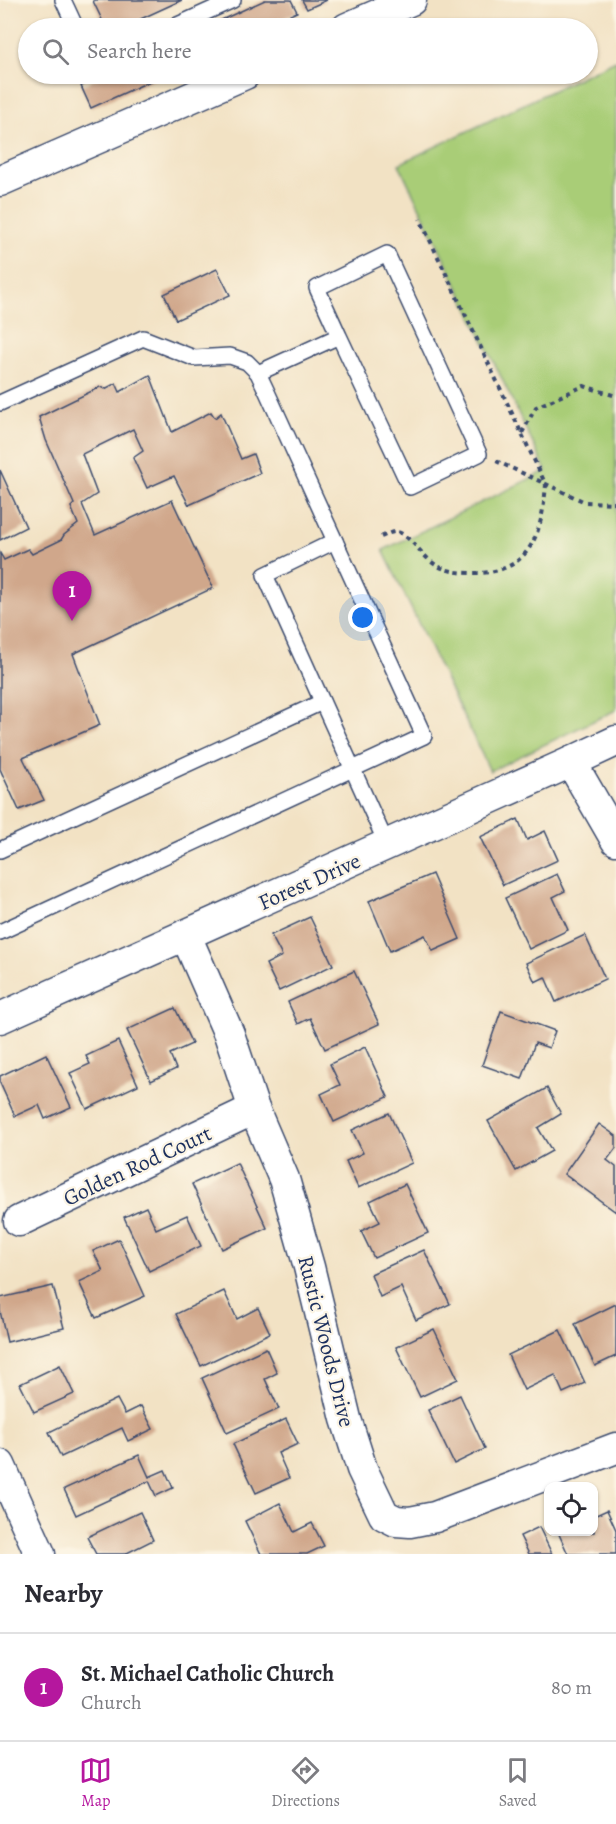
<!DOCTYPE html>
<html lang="en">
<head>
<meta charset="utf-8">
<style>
  :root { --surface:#fff; --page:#f7f7f7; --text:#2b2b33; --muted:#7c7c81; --line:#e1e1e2; --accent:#b5179e }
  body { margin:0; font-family:Alegreya,serif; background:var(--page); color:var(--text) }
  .controls { position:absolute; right:18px; bottom:18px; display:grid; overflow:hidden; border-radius:12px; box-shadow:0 2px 4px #0004 }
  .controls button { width:54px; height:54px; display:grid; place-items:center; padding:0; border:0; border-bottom:2px solid var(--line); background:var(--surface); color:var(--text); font:30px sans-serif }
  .you { position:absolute; left:363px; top:618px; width:21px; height:21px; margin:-15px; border:4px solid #fff; border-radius:50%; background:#1a73e8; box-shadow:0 0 0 9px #1a73e833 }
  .badge { display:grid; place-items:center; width:39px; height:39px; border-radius:50%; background:var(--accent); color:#fff; font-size:20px; font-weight:700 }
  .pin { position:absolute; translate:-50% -50px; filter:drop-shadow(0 2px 3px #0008) }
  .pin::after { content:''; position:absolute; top:32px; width:21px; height:18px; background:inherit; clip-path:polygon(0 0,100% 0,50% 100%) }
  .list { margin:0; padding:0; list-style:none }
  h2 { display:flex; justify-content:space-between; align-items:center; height:78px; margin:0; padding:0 24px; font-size:26px }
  h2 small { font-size:20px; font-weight:400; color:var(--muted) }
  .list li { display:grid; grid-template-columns:39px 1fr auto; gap:18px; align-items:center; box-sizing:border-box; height:108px; padding:0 24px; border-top:2px solid var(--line) }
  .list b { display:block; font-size:22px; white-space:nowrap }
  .list p { margin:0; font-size:20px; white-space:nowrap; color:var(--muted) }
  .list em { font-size:20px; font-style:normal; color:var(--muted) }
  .icon { flex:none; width:33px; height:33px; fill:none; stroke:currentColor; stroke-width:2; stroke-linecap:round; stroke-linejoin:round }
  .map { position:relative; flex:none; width:616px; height:1554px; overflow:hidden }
  .search { position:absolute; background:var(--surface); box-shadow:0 2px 4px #0004; left:18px; right:18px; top:18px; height:66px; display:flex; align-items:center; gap:15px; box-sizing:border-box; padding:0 21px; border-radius:33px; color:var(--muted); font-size:22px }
  .sheet { height:186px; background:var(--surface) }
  nav { display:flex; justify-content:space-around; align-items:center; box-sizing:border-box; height:84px; border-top:2px solid var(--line); background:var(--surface); font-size:16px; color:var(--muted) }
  nav a { display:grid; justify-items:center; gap:3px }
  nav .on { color:var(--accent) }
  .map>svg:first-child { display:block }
  .green { fill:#a9cd77; stroke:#627e6a; stroke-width:1.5 }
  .building { fill:#d0a78b }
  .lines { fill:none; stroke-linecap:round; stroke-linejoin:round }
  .lane-casing { stroke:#3b4a6d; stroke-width:18 }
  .street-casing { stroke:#3b4a6d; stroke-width:33 }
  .path { stroke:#3b4a6d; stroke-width:4; stroke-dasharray:4.5 4.5; stroke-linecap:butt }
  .lane { stroke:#fff; stroke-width:15 }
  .street { stroke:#fff; stroke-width:30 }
  .labels { text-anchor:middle; stroke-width:4.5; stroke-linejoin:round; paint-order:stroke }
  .street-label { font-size:22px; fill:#1b2f5e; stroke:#fcf5e5 }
</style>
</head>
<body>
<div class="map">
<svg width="616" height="1554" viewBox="0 0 616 1554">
  <rect width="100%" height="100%" fill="#fcf5e5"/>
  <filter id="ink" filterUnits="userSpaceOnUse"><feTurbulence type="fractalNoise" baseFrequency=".0167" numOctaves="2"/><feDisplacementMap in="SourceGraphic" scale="12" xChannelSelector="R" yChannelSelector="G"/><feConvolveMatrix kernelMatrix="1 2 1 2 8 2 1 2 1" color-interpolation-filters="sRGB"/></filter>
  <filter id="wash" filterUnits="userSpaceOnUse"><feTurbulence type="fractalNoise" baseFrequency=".008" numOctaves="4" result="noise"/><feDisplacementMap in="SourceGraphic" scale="24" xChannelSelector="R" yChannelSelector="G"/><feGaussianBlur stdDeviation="1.35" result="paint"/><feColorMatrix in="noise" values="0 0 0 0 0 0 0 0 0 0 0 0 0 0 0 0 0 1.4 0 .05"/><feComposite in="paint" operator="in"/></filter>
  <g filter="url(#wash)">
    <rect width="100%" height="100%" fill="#f2e2c4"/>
    <path class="green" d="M616,60V710L490,771L383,550L546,471L399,164Z"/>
    <g id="blocks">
      <g class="building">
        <path d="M96,0H182L121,28H106L93,1Z"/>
        <path d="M265,0H291L297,12L262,28H204Z"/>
        <path d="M302,0H327L307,9Z"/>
        <path d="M107,74H166L91,108L81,86Z"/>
        <path d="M217,269L230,295L176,320L164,294Z"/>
        <path d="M150,375L172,432L211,412L215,418L221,413L241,459L253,454L260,473L189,505L174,476L147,488L133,458L143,451L133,429L82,454L97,494L82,504L95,535L172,500L213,588L73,654L100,725L23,758L44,800L19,810L0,769V553L4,560L28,549L32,554L61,540L64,535L78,524L71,507L74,504L46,440L39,417L100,387L105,389L116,383L120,392Z"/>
        <path d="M0,470L26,527L0,540Z"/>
        <path d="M518,819L527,840L545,831L558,860L503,885L480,837Z"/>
        <path d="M432,874L460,939L433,951L425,935L390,951L369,901Z"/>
        <path d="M557,874L565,891L553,897L568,930L529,949L505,898Z"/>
        <path d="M310,917L333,965L279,991L266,964L282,956L271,935Z"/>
        <path d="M585,935L605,979L556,1002L545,977L535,982L526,963Z"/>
        <path d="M354,971L379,1024L325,1049L310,1018L298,1024L288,1002Z"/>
        <path d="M175,1008L192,1044L170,1054L176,1069L151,1081L127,1030Z"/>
        <path d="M501,1011L555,1031L549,1048L535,1043L522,1079L482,1065Z"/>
        <path d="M118,1041L138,1085L87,1109L70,1073L90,1064L86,1056Z"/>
        <path d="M365,1047L388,1097L334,1122L321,1094L340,1085L330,1064Z"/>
        <path d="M46,1054L71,1107L45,1119L39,1105L15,1116L0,1083V1076Z"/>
        <path d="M547,1088L561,1114L538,1128L552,1151L516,1171L488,1121Z"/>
        <path d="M389,1113L412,1163L358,1188L346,1161L363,1153L352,1130Z"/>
        <path d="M599,1124L616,1136V1148L607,1160L616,1167V1212L564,1174Z"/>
        <path d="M237,1163L267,1228L222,1249L192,1184Z"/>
        <path d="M405,1184L428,1233L374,1258L361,1231L380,1222L370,1201Z"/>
        <path d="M146,1207L156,1229L187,1215L201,1246L149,1271L124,1217Z"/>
        <path d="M119,1239L145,1296L96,1318L79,1282L103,1271L93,1251Z"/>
        <path d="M424,1250L450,1304L416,1320L401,1287L380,1297L371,1274Z"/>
        <path d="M53,1286L64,1328L7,1342L0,1311V1298Z"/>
        <path d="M224,1291L237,1319L258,1308L270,1333L201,1366L176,1314Z"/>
        <path d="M616,1304V1356L595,1366L575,1324Z"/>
        <path d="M434,1329L458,1379L420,1397L396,1347Z"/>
        <path d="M560,1330L585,1383L563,1393L555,1375L524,1390L508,1355Z"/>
        <path d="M266,1348L277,1373L265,1379L279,1409L227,1433L202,1378Z"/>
        <path d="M60,1365L74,1394L34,1412L20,1384Z"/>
        <path d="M460,1395L485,1449L454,1464L428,1410Z"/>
        <path d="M117,1399L125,1414L141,1406L153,1429L128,1441L122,1428L61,1457L49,1432Z"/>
        <path d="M286,1419L298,1444L278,1453L289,1478L256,1493L233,1444Z"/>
        <path d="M139,1455L149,1477L165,1470L173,1488L156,1496L149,1481L76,1515L64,1489Z"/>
        <path d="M280,1503L294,1532L312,1523L324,1546L307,1554H261L245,1521Z"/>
        <path d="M607,1510L616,1530V1554H568L558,1532H594V1516Z"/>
        <path d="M140,1512L153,1540L125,1554H96L87,1537Z"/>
        <path d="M539,1527L552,1554H529L520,1536Z"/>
      </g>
    </g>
  </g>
  <g filter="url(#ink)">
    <use href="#blocks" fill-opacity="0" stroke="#3b4a6d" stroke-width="1.5"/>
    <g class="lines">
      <defs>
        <g id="lane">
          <path d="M63,0L76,28"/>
          <path d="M171,28L233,0"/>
          <path d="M258,373L339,336L317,288L387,254L479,454L410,487L339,336"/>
          <path d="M0,403L143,338L194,358L230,356L247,362L258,373L267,392L424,736L0,932"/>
          <path d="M335,541L265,575L387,845"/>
          <path d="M0,850L322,702"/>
        </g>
        <g id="street">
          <path d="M347,28L411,0"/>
          <path d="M0,181L245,74"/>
          <path d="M571,762L616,840"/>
          <path d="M186,936L229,1034L254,1109L284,1179L309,1267L346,1419L362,1469L384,1515L396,1521L410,1522L435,1517L616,1448"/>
          <path d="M0,1018L571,762L616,741"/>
          <path d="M19,1221L254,1109"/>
          <path d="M0,1465L40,1554"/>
        </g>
      </defs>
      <use href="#lane" class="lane-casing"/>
      <use href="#street" class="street-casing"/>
      <g class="path">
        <path d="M522,433L536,407L584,386L616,396"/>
        <path d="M496,461L585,502L616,503"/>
        <path d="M381,537C388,534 395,529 402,534C415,542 423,557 436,565C450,573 464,573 480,573C534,570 542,528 546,485L420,219"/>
      </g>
      <use href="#lane" class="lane"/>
      <use href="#street" class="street"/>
    </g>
  </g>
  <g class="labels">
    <g class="street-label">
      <text transform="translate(309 881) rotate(-24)" y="8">Forest Drive</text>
      <text transform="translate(137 1165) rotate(-25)" y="8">Golden Rod Court</text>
      <text transform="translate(327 1341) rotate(76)" y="8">Rustic Woods Drive</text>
    </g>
  </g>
</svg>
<div class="controls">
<button><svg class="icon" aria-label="locate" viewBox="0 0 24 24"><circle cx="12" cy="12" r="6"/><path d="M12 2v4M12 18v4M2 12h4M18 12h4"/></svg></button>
</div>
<div class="you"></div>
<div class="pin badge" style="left:72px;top:621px">1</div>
<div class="search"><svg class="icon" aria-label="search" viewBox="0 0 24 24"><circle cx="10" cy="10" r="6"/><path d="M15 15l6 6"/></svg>Search here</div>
</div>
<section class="sheet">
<h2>Nearby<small></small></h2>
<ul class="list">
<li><span class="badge">1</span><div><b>St. Michael Catholic Church</b><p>Church</p></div><em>80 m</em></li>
</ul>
</section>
<nav>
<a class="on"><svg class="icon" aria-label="map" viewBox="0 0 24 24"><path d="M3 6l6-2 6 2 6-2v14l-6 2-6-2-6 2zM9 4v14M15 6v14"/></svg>Map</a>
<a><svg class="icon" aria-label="directions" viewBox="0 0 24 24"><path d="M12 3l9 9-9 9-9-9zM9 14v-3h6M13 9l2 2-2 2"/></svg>Directions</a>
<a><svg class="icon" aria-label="saved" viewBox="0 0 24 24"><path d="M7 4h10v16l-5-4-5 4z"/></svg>Saved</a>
</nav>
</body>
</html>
